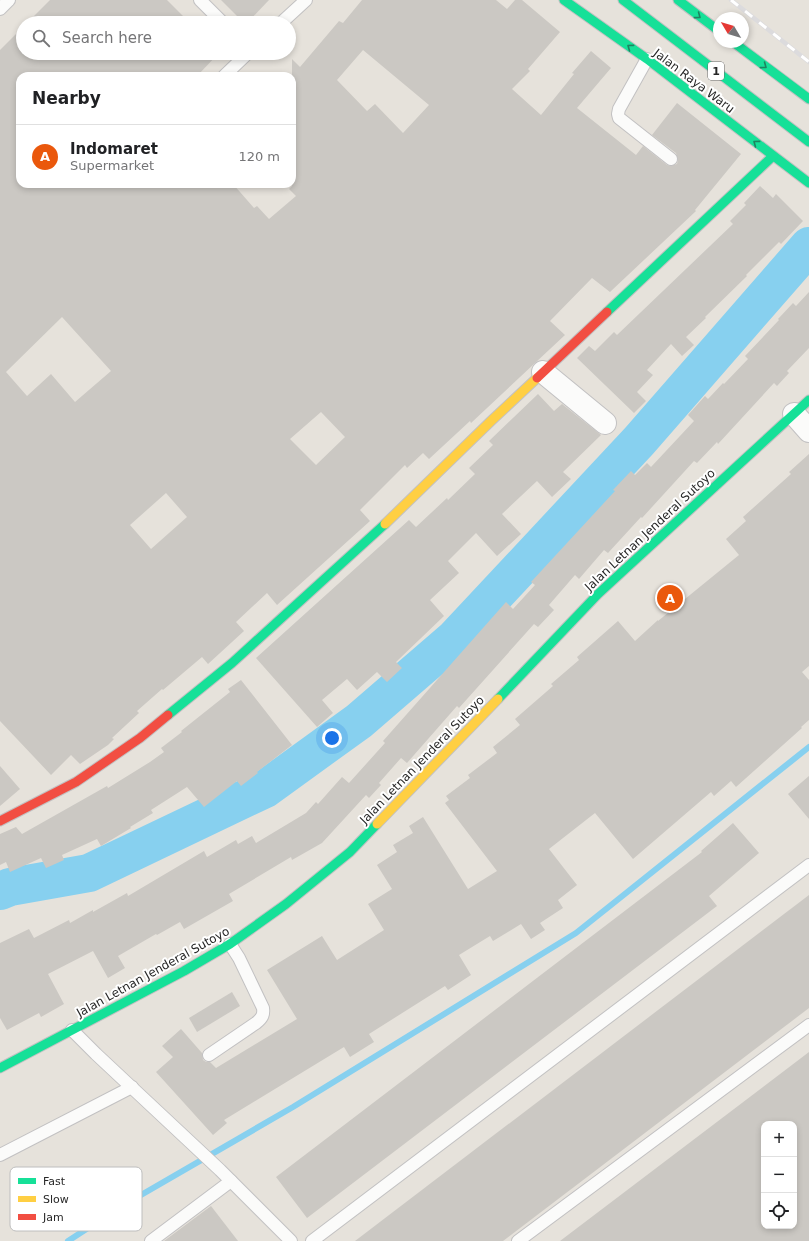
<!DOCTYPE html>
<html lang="en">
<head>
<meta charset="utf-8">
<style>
  :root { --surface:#fff; --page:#f2f2f2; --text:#202124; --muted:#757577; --line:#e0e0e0; --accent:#ea580c }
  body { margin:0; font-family:"DejaVu Sans",sans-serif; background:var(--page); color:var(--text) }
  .controls { position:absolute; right:12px; bottom:12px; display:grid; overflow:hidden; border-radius:8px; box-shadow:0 2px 6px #0003 }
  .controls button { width:36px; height:36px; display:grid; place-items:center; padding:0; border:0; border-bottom:1px solid var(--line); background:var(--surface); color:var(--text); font:20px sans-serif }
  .compass { position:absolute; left:713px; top:12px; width:36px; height:36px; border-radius:50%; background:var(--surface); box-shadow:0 2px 6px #0003; rotate:308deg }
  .you { position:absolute; left:332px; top:738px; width:14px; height:14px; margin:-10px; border:3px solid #fff; border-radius:50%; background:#1a73e8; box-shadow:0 0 0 6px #1a73e833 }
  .badge { display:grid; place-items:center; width:26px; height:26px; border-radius:50%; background:var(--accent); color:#fff; font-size:13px; font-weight:700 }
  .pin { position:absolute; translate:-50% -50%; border:2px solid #fff; box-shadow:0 1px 4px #0006 }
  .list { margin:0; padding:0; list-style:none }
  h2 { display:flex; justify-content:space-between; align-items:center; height:52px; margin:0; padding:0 16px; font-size:17px }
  h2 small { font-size:13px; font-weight:400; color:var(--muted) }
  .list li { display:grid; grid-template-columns:26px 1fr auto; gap:12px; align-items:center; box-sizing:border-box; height:64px; padding:0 16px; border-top:1px solid var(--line) }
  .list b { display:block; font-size:15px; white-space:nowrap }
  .list p { margin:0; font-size:13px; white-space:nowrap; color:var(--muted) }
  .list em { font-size:13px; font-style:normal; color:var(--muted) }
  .icon { flex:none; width:22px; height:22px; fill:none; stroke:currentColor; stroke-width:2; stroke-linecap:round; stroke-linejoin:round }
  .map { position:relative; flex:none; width:809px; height:1241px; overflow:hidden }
  .search { position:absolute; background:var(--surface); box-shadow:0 2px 6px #0003; left:16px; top:16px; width:280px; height:44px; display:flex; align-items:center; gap:10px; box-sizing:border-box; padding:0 14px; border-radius:22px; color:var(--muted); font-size:15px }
  .panel { position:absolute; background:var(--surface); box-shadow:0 2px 6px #0003; left:16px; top:72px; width:280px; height:116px; border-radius:12px }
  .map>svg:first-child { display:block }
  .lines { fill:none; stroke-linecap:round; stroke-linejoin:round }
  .stream { stroke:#87d0ef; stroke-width:6 }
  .river { stroke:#87d0ef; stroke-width:38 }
  .building { fill:#cbc8c3; fill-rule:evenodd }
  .lane-casing { stroke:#c2c1c2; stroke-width:14 }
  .street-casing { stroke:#c2c1c2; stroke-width:24 }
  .fast-casing { stroke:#c2c1c2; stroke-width:11 }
  .slow-casing { stroke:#c2c1c2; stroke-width:11 }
  .jam-casing { stroke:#c2c1c2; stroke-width:11 }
  .lane { stroke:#fbfbfa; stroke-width:12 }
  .street { stroke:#fbfbfa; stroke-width:22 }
  .fast { stroke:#16e098; stroke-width:9 }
  .slow { stroke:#ffcf43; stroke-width:9 }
  .jam { stroke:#f24e42; stroke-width:9 }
  .rail-casing { stroke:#dcdbdd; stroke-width:4.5 }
  .rail { stroke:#fff; stroke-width:3; stroke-dasharray:9; stroke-linecap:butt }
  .oneway { stroke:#1e8460 }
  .labels { text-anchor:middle; stroke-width:4; stroke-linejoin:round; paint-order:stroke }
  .shield { fill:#fff; stroke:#686868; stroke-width:1 }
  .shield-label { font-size:11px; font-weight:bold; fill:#272727 }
  .street-label { font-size:12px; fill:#272727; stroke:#fff }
  .key { fill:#fff; stroke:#bebebe; stroke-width:1 }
  .key-label { font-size:11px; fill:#272727 }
</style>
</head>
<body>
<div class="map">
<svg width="809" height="1241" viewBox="0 0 809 1241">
  <rect width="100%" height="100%" fill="#e6e2db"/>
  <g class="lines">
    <path class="stream" d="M68,1241L122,1206L293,1107L576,933L809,747"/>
    <path class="river" d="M0,891L10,887L89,873L265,789L359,721L454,639L639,441L809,246"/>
  </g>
  <g class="building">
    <path d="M50,0H167L190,23H27Z"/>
    <path d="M221,0H269L247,23H244Z"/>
    <path d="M362,0H496L507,9L515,0H522L560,32L528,69L530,71L512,89L541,115L574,74L572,73L591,51L611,68L577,108L636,155L643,146L667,165L670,166L677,164L678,160L676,153L652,135L677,103L741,154L695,210L696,211L610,292L592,278L550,321L565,335L471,423L470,421L429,459L423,453L407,468L405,465L360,510L370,521L277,605L267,593L236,622L244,631L208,664L202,657L163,690L162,689L137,711L139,713L112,738L114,739L108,745L80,764L71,755L51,775L0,721V50L23,27V53H219L197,76H20V184H233L254,208L257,206L269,219L296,196L289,189L292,186V59L300,67L339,21L343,23ZM363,50L429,105L403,133L375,104L367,111L337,80ZM62,317L111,371L75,402L51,374L27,396L6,372ZM321,412L345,437L316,465L290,439ZM166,493L187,517L151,549L130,525Z"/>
    <path d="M760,186L773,198L776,194L803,221L781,244L779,242L746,275L747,276L705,317L706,318L686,337L694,345L682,356L671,344L647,370L653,375L637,392L646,401L634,413L577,358L589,346L595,351L614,332L617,335L733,224L730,221L746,205L744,203Z"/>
    <path d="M809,292V348L787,371L789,373L777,386L774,383L718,444L717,442L697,463L694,461L642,518L641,517L608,553L604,550L579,579L575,575L549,605L554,610L538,627L534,624L459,708L457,706L407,763L401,758L379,783L381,785L369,798L366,795L322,843L292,860L291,857L229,894L233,901L184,929L180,922L157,935L156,934L118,956L125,968L108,978L93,951L48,974L64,1004L41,1017L39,1013L7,1030L0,1018V943L29,929L34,938L69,920L70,923L93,910V912L127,893L128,896L204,851L207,857L236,840L238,844L252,836L256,843L306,813L316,802L318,804L342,777L349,783L385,743L383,741L506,602L513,609L535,585L531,582L615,491L613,490L631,471L635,475L647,463L651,467L694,421L688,415L705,396L708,399L723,383L724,384L748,359L745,356L779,320L778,319L793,303L796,306Z"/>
    <path d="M538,394L554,411L562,404L601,435L563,472L571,479L552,497L537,481L502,514L521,534L497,556L476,533L448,561L459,573L430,600L444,616L396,662L402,668L387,682L377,672L357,690L347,679L322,700L333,713L317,727L256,658L409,520L416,527L447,498L448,500L475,474L469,468L493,445L489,441Z"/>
    <path d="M809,454V666L802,672L809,680V720L801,727L802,728L736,787L731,781L714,796L711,792L633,859L595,813L549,849L577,885L558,900L563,908L540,923L545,930L531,939L521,924L493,941L490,936L459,955L471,975L448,990L445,986L369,1034L374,1042L350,1057L344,1047L224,1120L227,1123L213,1135L156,1072L173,1057L162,1046L181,1029L202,1053L203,1060L206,1062H210L216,1068L297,1019L267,970L322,936L337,960L384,930L368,904L392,889L377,865L397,852L393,845L413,833L409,826L423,817L468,889L497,871L445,803L449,800L446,796L470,778L468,775L497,753L493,747L520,725L515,719L553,686L551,684L579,660L577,657L618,621L635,641L658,620V621L739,555L726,539L746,521L743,517L791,474L789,472Z"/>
    <path d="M241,680L292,745L257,772L258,773L241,786L237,781L204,807L187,787L151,810L153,813L130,827L131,828L101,846L97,839L62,855L64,860L46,868L41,858L10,872L6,862L0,865V834L16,827L22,834L107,786L108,788L150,762L164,752L161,748L182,732L181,731L230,692L228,689Z"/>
    <path d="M0,766L20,789L0,806Z"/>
    <path d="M809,776V819L788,794Z"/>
    <path d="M733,823L759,853L709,896L717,906L307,1218L276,1177L702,852L701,851Z"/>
    <path d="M809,895V1008L503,1241H355Z"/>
    <path d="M232,992L240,1006L197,1032L189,1018Z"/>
    <path d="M809,1052V1241H560ZM764,1124H794V1226H764Z"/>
    <path d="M211,1206L238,1241H164Z"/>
  </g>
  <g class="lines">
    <defs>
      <g id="lane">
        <path d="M200,0L223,23"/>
        <path d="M0,9L9,0"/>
        <path d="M281,23L306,0"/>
        <path d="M647,59L619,109L618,114L619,118L671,159"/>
        <path d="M224,76L248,53"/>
        <path d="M72,1030L96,1054L220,1170L291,1241"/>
        <path d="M209,1055L256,1023C262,1018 264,1015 263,1008L239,958L230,944"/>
        <path d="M0,1155L132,1087"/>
        <path d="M151,1241L231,1181"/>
        <path d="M312,1241L809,865"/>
        <path d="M518,1241L809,1025"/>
      </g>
      <g id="street">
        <path d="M543,372L605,423"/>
        <path d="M794,414L809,431"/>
      </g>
      <g id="fast">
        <path d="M564,0L647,59L809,183"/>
        <path d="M623,0L809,142"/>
        <path d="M678,0L719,31"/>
        <path d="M733,42L809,99"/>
        <path d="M607,312L773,156"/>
        <path d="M498,699L598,594L809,400"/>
        <path d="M168,715L232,663L385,524"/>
        <path d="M0,1068L184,971L230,944L286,904L350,852L377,824"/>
      </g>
      <g id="slow">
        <path d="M385,524L491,421L537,378"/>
        <path d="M377,824L498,699"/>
      </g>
      <g id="jam">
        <path d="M537,378L607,312"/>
        <path d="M0,821L76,782L140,738L168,715"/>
      </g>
    </defs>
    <use href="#lane" class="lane-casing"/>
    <use href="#street" class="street-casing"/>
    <use href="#fast" class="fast-casing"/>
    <use href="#slow" class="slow-casing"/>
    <use href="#jam" class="jam-casing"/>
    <use href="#lane" class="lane"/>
    <use href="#street" class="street"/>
    <use href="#fast" class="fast"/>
    <use href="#slow" class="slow"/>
    <use href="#jam" class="jam"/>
    <defs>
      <path id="rail" d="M731,0L809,62"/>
    </defs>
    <use href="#rail" class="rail-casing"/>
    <use href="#rail" class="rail"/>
  </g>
  <defs><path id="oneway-chevron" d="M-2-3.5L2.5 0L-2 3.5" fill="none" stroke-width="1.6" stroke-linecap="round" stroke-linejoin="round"/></defs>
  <g class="oneway">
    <use href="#oneway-chevron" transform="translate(698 16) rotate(37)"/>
    <use href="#oneway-chevron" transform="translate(630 47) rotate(-144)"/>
    <use href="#oneway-chevron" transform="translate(764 66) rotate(37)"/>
    <use href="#oneway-chevron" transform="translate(756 143) rotate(-143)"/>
  </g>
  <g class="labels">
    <rect class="shield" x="708" y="62" width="16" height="18" rx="3"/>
    <g class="shield-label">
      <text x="716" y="75">1</text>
    </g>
    <g class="street-label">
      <text transform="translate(694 81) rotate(37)" y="4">Jalan Raya Waru</text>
      <text transform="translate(650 530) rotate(-43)" y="4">Jalan Letnan Jenderal Sutoyo</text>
      <text transform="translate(422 760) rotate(-46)" y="4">Jalan Letnan Jenderal Sutoyo</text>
      <text transform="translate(153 972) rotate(-29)" y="4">Jalan Letnan Jenderal Sutoyo</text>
    </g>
  </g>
  <rect x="10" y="1167" width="132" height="64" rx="6" class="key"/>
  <rect x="18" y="1178" width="18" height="6" fill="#16e098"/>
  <rect x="18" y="1196" width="18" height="6" fill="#ffcf43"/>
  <rect x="18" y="1214" width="18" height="6" fill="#f24e42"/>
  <g class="key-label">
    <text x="43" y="1185">Fast</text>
    <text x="43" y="1203">Slow</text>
    <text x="43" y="1221">Jam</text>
  </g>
</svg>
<div class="controls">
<button>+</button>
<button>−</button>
<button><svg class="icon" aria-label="locate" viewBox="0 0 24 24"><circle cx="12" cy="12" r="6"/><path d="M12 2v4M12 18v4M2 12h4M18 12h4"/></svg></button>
</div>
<svg class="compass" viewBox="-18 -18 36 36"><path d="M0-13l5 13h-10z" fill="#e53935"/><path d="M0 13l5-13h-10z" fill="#757577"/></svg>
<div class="you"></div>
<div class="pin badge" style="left:670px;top:598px">A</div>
<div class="search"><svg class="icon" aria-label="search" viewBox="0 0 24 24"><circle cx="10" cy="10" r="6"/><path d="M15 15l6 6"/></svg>Search here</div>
<section class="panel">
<h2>Nearby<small></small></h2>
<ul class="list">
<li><span class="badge">A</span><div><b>Indomaret</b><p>Supermarket</p></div><em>120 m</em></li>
</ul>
</section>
</div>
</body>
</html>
